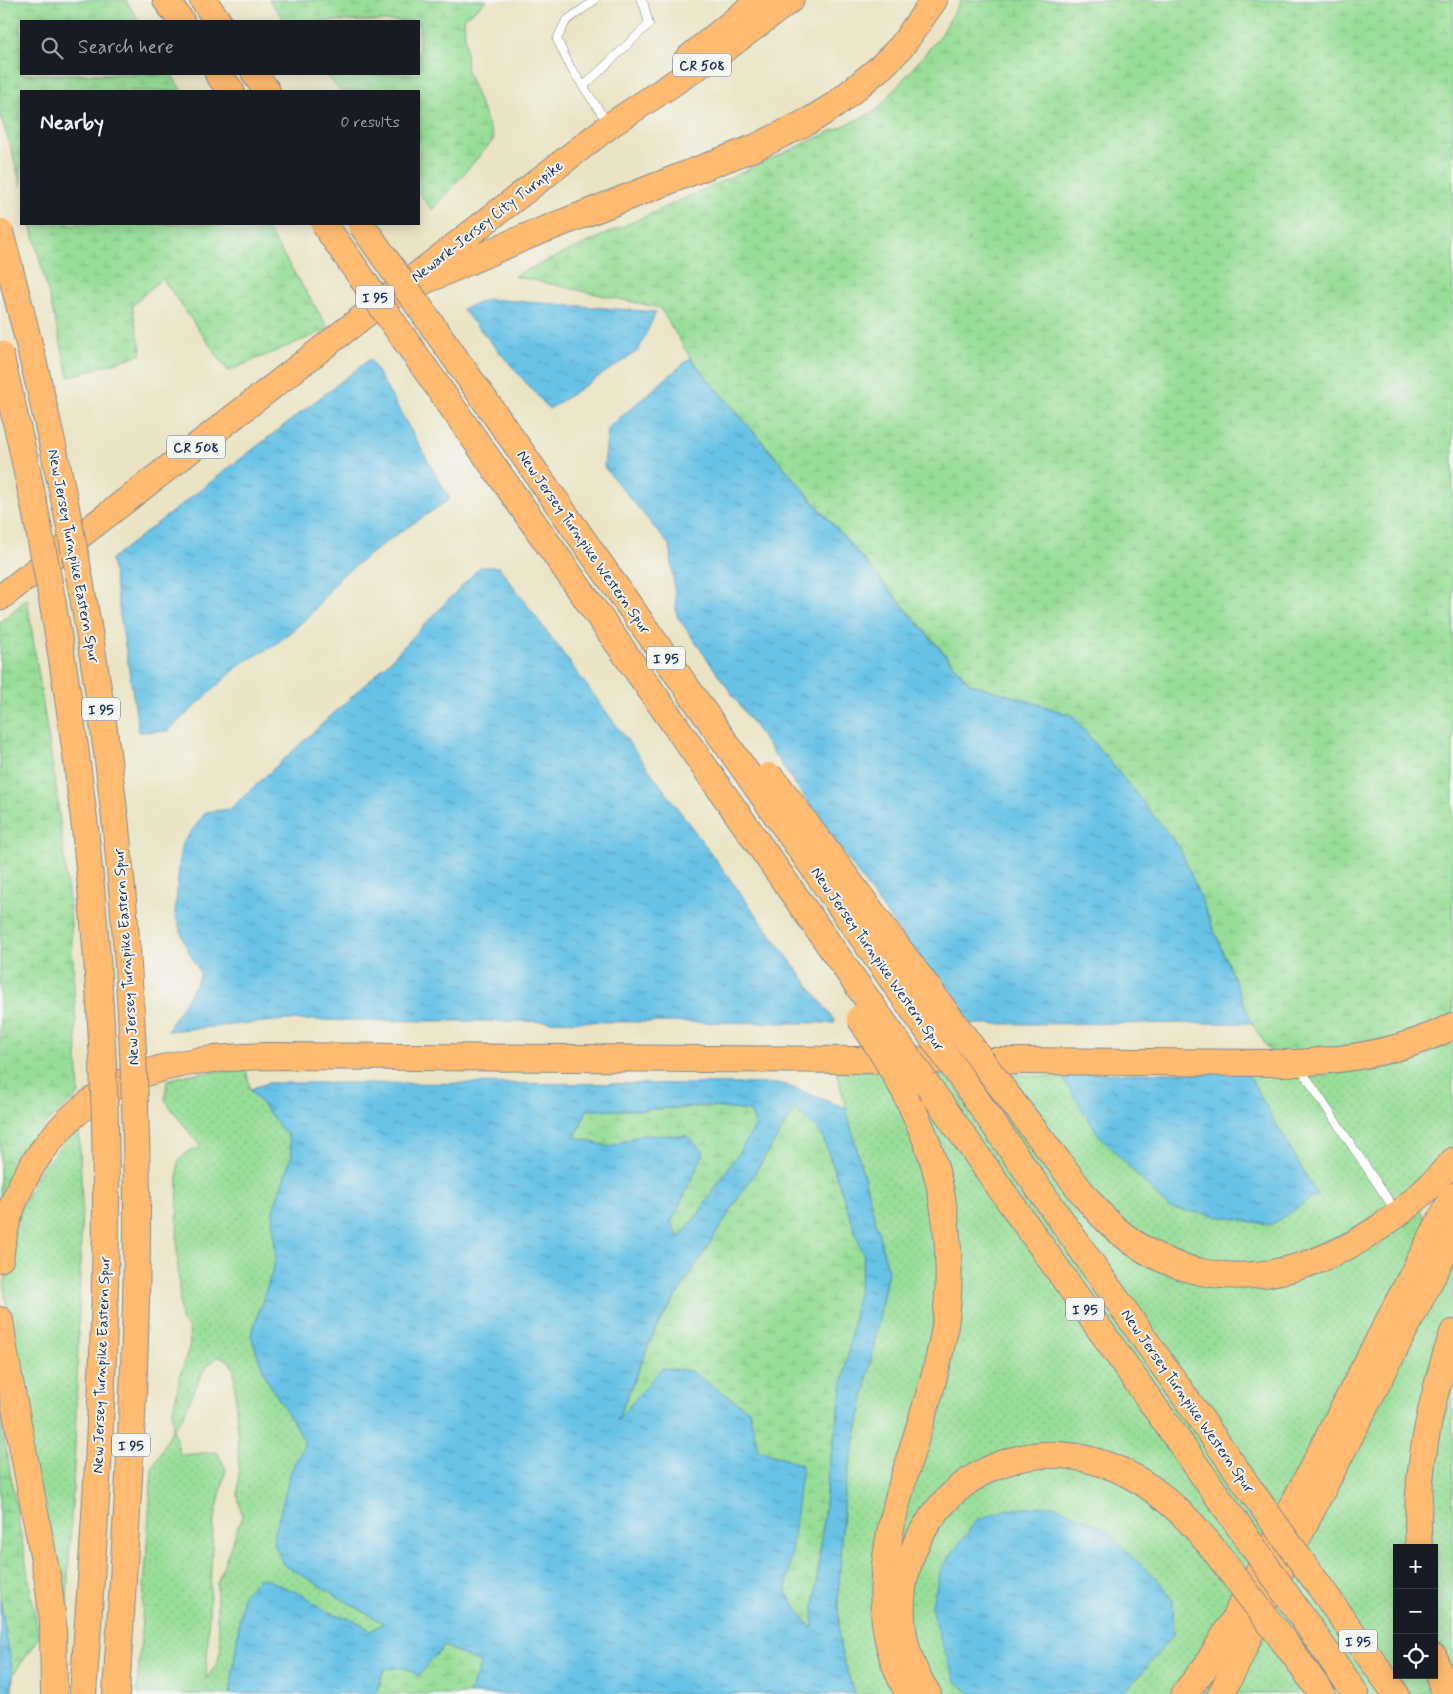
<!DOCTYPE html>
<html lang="en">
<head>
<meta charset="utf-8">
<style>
  :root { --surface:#171b24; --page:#20242c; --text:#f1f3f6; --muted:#9ea1a6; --line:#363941 }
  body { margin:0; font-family:Mynerve,sans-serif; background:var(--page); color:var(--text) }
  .controls { position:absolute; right:15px; bottom:15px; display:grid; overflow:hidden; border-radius:0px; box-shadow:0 2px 12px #0003 }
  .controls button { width:45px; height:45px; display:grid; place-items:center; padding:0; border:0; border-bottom:1px solid var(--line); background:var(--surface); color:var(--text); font:25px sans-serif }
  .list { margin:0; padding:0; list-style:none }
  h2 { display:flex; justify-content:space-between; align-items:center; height:65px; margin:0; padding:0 20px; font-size:21px }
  h2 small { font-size:16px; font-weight:400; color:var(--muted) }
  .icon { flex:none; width:28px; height:28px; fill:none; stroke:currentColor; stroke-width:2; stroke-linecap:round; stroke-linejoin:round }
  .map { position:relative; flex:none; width:1453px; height:1694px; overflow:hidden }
  .search { position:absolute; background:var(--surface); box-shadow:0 2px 12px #0003; left:20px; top:20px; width:400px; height:55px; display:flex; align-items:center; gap:12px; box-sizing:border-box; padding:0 18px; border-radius:0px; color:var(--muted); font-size:19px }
  .panel { position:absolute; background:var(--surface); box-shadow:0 2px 12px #0003; left:20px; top:90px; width:400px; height:135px; border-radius:0px }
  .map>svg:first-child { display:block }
  .grass { fill:url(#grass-dots); stroke:#5a867b; fill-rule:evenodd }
  .wetland { fill:url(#wetland-marsh); stroke:#5a867b }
  .water { fill:url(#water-ripples); stroke:#4278a2; fill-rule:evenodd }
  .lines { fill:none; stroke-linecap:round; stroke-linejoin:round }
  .service-casing { stroke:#828a91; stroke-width:9 }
  .trunk-casing { stroke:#828a91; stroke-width:27 }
  .motorway-casing { stroke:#828a91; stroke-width:28 }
  .service { stroke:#fff; stroke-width:8 }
  .trunk { stroke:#ffbb71; stroke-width:25 }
  .motorway { stroke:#ffbb71; stroke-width:26 }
  .motorway-bridge-casing { stroke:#828a91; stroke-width:28; stroke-linecap:butt }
  .motorway-bridge { stroke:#ffbb71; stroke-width:26 }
  .labels { text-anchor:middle; stroke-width:4; stroke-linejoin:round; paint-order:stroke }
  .shield { fill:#f6f6f2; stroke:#5d6b8a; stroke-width:1 }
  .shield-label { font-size:14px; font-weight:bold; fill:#1b2f5e }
  .street-label { font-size:15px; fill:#1b2f5e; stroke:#f6f6f2 }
</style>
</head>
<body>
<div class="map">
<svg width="1453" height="1694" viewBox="0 0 1453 1694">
  <defs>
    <pattern id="grass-dots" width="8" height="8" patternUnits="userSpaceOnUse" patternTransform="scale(1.25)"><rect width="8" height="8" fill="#98de98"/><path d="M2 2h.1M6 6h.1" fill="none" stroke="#82bf85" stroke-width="1.8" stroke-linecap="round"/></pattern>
    <pattern id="wetland-marsh" width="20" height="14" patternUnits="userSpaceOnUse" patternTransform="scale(1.25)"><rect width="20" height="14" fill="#98de98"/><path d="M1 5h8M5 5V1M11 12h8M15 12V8" fill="none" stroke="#82bf85"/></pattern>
    <pattern id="water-ripples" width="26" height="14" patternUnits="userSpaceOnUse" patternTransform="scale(1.25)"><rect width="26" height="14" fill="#68c2e6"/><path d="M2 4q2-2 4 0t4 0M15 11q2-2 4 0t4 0" fill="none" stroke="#559ebe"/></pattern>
  </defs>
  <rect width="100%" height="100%" fill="#f6f6f2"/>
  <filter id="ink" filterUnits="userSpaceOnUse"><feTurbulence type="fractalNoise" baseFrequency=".02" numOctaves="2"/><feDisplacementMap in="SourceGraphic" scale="10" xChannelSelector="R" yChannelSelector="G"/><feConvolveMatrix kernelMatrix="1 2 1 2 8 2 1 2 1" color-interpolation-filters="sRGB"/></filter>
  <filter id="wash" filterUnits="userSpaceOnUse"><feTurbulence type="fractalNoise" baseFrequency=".0096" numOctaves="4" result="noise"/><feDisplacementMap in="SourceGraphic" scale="20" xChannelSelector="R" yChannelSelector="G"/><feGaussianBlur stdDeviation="1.12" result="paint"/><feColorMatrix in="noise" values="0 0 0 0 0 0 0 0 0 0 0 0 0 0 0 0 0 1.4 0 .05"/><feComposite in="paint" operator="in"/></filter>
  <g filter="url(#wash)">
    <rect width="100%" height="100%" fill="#eae4c4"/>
    <g class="grass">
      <path d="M1436,1034L1453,1045V1161L1415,1201L1433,1234L1453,1238V1694H854L840,1647L838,1602L844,1490L861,1413L888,1270L836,1069L1015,1074L1063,1078L1098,1134L1246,1071ZM1397,1548H1434V1675H1397Z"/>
      <path d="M246,1069L250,1089L289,1138L292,1155L273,1210L276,1260L251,1336L266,1378L306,1442L290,1474L344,1600L383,1623L371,1631L355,1620L325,1611L305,1596L243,1595L230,1694H137L152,1469L173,1428L172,1415L180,1377L190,1344L189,1329L181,1321L177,1250L178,1162L188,1151L201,1148L165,1100L167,1080L191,1074ZM220,1356L229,1361L234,1369L239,1468L238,1496L242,1516L217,1583V1618L221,1648L217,1663L206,1680L213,1526L226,1469L217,1452L180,1455L173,1428C194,1408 193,1371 220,1356Z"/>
      <path d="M79,1126L82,1204L75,1449L63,1672L4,1288L12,1227L39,1171Z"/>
    </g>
    <g class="wetland">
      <path d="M0,0H126L139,21H21V74H171L182,91H21V186L12,151L0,115Z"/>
      <path d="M269,0H487L464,19L467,71L494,139L432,210L419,193V91H340L326,74H419V21H285Z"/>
      <path d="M961,0H1453V1026L1277,1063L1252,1023L1180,849L1072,715L970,683L692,360L660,308L514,276L876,111L941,35Z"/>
      <path d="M31,224H264L329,329L228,371L162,278L132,306L142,354L69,377Z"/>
      <path d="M27,599L57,795L71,922L79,1094L43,1126L0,1202V622Z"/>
      <path d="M706,1106L750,1111L756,1126L699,1213L679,1238L671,1223L703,1152L640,1135L609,1147L575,1137L587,1110H641Z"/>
      <path d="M795,1109L822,1134L864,1257L828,1474L812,1629L786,1593L801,1465L758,1450L749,1410L616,1423L655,1330Z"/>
      <path d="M0,1414L39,1638L13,1675L12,1694H9L13,1675L0,1600Z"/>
      <path d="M445,1646L481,1664L469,1694H376L384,1669L403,1667L419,1676L430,1661Z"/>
    </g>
    <g class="water">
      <path d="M489,299L656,312L638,351L549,409L462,309Z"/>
      <path d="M690,358L969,683L1072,715L1180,848L1252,1023L971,1024L932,971L928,973L677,616L670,546L604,467L608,428Z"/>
      <path d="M370,359L450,499L393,537L341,576L308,617L275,645L242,663L168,731L139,732L111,559Z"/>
      <path d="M480,567H499L835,1021L834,1023L286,1020L167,1031L201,975L185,944L175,914L181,845L206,812L230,809L386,665Z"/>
      <path d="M1246,1071L1317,1195L1271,1225L1169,1208L1098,1134L1063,1078L1081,1074Z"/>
      <path d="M268,1083L783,1084L846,1108L888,1270L861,1413L844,1491L838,1602L840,1647L854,1694H469L481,1664L445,1646L430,1661L419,1676L403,1667L384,1669L376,1694H230L243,1595L261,1577L305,1596L325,1611L355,1620L371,1631L383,1623L283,1564L273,1541L290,1474L305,1442L266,1378L251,1336L276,1260L273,1210L292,1155L289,1138L250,1089ZM706,1106L750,1111L756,1126L699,1213L679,1238L671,1223L704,1152L687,1136L640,1135L609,1147L575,1137L587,1110H641ZM795,1109L822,1134L864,1257L828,1474L812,1629L786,1593L802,1465L758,1450L749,1410L690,1371L662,1368L617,1421L655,1330Z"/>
      <path d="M1054,1505L1105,1529L1133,1558L1161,1583L1173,1601L1174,1634L1133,1683L1121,1694H973L956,1682L944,1650L931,1608L941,1568L977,1520L1005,1510Z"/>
      <path d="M0,1600L13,1675L9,1694H0Z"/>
    </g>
  </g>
  <g filter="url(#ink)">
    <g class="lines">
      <defs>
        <g id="service">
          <path d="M595,0L566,21L557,39L569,65L607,122"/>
          <path d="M583,87L649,24L644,5L641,0"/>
          <path d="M1300,1068L1395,1210"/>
        </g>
        <g id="trunk">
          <path d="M687,59L759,0"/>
          <path d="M0,598L609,126L731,45L791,0"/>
        </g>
        <g id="motorway">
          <path d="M166,0L181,21"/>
          <path d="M203,0L218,21"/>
          <path d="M756,3L758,0"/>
          <path d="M218,74L231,91"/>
          <path d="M255,74L267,91"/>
          <path d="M392,295L523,238L756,147L809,121L835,105L882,66L901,47L934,0"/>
          <path d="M426,370L640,675"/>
          <path d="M904,1090C911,1105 918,1120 924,1135C948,1194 954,1270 944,1332C925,1447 842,1581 909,1694"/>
          <path d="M971,1092L1254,1495"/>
          <path d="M1005,1092C1024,1117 1043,1142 1063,1167C1079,1189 1096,1212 1117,1230C1228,1324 1370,1259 1453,1161"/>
          <path d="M933,1093L1238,1525"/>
          <path d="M0,1259C8,1182 59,1110 130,1079C174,1060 224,1057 271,1056L1296,1063C1349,1060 1405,1051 1453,1026"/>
          <path d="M0,1320L5,1355L48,1581L53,1623L54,1694"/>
          <path d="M1419,1548C1414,1475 1430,1401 1453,1333"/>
          <path d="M1320,1587L1396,1694"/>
          <path d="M1304,1620L1356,1694"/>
          <path d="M1289,1648L1322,1694"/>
          <path d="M1434,1657L1444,1694"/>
          <path d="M83,1694C95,1528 106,1362 106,1195"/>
          <path d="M116,1694C126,1528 138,1362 137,1195"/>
          <path d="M928,1694C850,1578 957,1422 1094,1461C1147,1475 1189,1516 1221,1559"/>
          <path d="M1184,1694L1207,1665L1232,1623L1453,1196"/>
          <path d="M1221,1694L1239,1659L1263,1605L1453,1236"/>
        </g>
      </defs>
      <use href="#service" class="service-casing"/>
      <use href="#trunk" class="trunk-casing"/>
      <use href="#motorway" class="motorway-casing"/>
      <use href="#service" class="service"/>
      <use href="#trunk" class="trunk"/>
      <use href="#motorway" class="motorway"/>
      <defs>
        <g id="motorway-bridge">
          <path d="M324,224L426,370"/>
          <path d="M361,224L971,1092"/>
          <path d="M0,232C37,367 68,504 91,643C121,825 135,1010 137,1195"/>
          <path d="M0,354C68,629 105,912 106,1195"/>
          <path d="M640,675L933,1093"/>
          <path d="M769,776L777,784L1005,1092"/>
          <path d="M860,1018L885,1057L904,1090"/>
          <path d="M1254,1495L1320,1587"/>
          <path d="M1238,1525L1304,1620"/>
          <path d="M1221,1559L1289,1648"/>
        </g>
      </defs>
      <use href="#motorway-bridge" class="motorway-bridge-casing"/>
      <use href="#motorway-bridge" class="motorway-bridge"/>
    </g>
  </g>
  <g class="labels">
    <g class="shield">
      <rect x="673" y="53.5" width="58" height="23" rx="4"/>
      <rect x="356" y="285.5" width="38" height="23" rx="4"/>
      <rect x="167" y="435.5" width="58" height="23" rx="4"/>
      <rect x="647" y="646.5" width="38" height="23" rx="4"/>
      <rect x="82" y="697.5" width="38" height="23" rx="4"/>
      <rect x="1066" y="1297.5" width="38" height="23" rx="4"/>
      <rect x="112" y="1433.5" width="38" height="23" rx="4"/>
      <rect x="1339" y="1629.5" width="38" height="23" rx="4"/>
    </g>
    <g class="shield-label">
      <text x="702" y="70">CR 508</text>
      <text x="375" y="302">I 95</text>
      <text x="196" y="452">CR 508</text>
      <text x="666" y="663">I 95</text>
      <text x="101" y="714">I 95</text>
      <text x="1085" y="1314">I 95</text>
      <text x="131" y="1450">I 95</text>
      <text x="1358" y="1646">I 95</text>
    </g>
    <g class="street-label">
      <text transform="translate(487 221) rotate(-38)" y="5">Newark-Jersey City Turnpike</text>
      <text transform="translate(584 542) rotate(55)" y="5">New Jersey Turnpike Western Spur</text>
      <text transform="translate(74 556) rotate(79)" y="5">New Jersey Turnpike Eastern Spur</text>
      <text transform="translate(126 957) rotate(-94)" y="5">New Jersey Turnpike Eastern Spur</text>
      <text transform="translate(878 959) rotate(55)" y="5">New Jersey Turnpike Western Spur</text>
      <text transform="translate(101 1365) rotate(-88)" y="5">New Jersey Turnpike Eastern Spur</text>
      <text transform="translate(1188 1401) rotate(55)" y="5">New Jersey Turnpike Western Spur</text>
    </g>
  </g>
</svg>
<div class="controls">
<button>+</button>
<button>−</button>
<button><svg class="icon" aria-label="locate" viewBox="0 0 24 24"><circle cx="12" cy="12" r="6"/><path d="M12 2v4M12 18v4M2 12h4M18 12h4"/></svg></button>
</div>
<div class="search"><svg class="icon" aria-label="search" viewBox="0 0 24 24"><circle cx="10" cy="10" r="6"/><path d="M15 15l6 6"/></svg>Search here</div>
<section class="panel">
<h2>Nearby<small>0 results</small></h2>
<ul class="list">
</ul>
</section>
</div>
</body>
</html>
